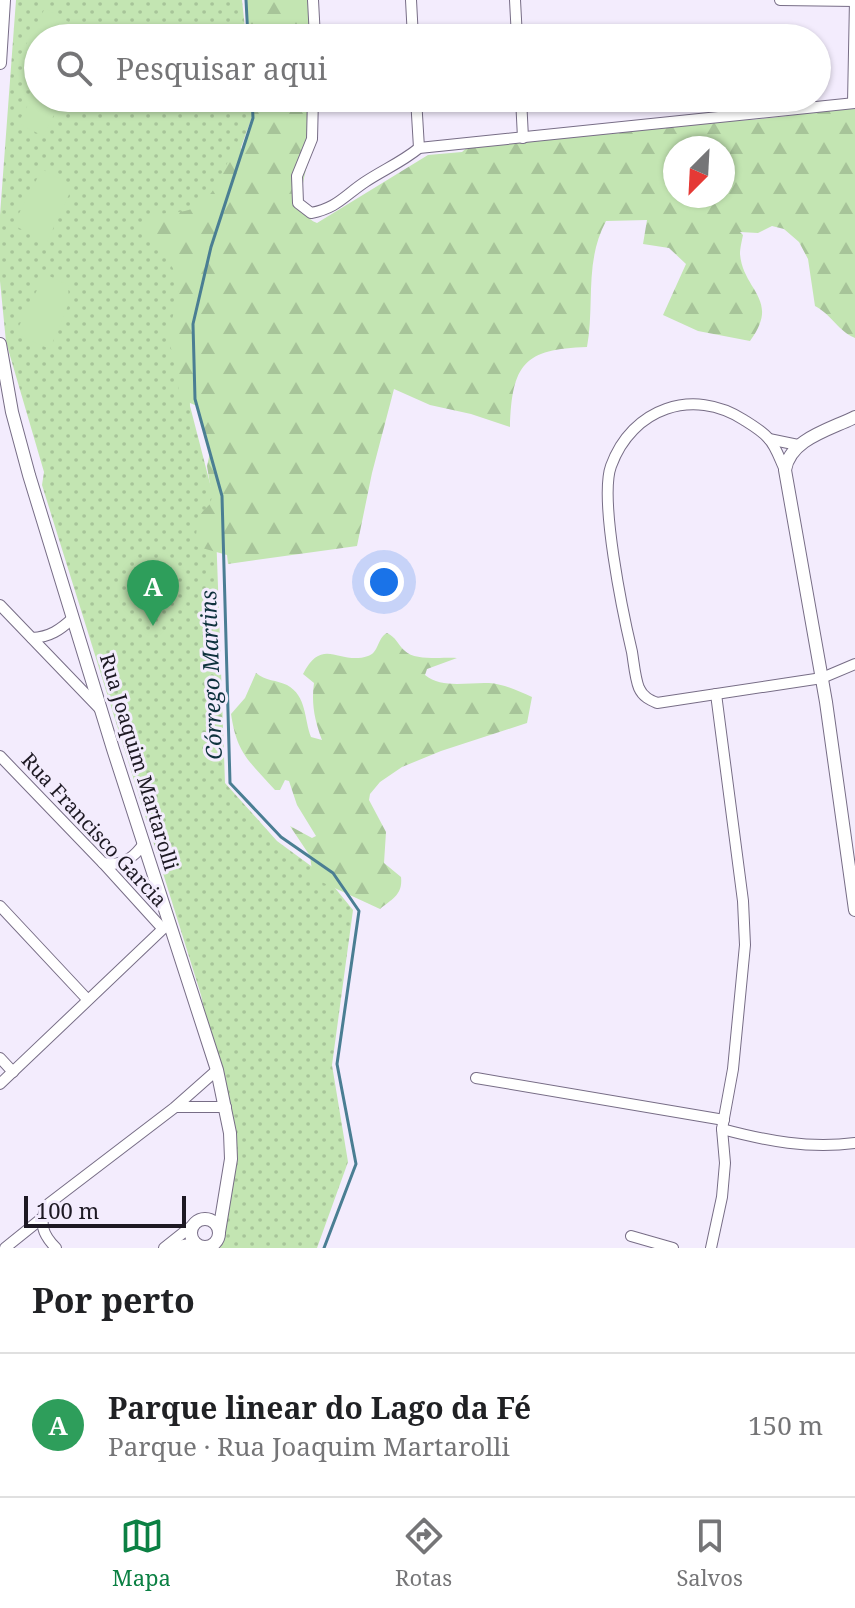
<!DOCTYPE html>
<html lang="pt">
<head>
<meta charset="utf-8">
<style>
  :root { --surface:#fff; --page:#f6f6f6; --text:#202124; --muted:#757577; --line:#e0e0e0; --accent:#0b8043 }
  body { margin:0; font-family:"Noto Serif",serif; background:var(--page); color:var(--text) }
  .compass { position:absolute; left:663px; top:136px; width:72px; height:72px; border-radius:50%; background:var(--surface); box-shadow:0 2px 6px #0004; rotate:204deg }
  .scale { position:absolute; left:24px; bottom:20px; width:162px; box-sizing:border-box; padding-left:8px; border:4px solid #1d1923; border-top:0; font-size:22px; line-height:28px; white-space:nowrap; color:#1d1923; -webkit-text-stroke:6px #f3ecfd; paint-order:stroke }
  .you { position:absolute; left:384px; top:582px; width:28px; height:28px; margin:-20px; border:6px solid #fff; border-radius:50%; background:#1a73e8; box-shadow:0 0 0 12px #1a73e833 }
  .badge { display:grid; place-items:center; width:52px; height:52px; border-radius:50%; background:var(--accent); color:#fff; font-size:26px; font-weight:700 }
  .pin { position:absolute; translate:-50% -66px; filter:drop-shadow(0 2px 4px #0008) }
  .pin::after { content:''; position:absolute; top:42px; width:28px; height:24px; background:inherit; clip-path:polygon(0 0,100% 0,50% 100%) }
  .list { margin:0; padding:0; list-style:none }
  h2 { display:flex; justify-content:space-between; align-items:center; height:104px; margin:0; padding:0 32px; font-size:34px }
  h2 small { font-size:26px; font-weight:400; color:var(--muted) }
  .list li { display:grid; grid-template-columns:52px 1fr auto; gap:24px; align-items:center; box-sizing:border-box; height:144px; padding:0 32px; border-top:2px solid var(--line) }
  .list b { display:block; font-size:30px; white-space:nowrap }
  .list p { margin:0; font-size:26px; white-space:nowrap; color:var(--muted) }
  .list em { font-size:26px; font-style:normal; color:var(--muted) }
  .icon { flex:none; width:44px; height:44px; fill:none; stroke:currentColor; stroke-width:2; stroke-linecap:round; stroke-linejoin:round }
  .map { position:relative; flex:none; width:855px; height:1248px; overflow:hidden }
  .search { position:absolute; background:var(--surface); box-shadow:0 2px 6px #0004; left:24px; right:24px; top:24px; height:88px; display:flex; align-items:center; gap:20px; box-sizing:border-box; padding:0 28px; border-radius:44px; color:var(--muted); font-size:30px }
  .sheet { height:248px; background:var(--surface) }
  nav { display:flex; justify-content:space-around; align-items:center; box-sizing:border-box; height:112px; border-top:2px solid var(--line); background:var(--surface); font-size:22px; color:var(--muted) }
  nav a { display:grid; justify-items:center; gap:4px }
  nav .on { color:var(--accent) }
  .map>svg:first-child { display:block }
  .grass { fill:url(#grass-dots) }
  .forest { fill:url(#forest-firs); fill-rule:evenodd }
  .pitch { fill:#c3e5b2 }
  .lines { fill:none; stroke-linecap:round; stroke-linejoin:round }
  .stream { stroke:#4a7e93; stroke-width:3 }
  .minor-casing { stroke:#776d86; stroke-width:12 }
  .tertiary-casing { stroke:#776d86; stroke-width:14 }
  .minor { stroke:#fff; stroke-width:10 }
  .tertiary { stroke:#fff; stroke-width:12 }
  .labels { text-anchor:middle; stroke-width:6; stroke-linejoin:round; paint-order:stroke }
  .street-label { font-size:20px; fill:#1d1923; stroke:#f3ecfd }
  .water-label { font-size:22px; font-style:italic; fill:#0e323d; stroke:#f3ecfd }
</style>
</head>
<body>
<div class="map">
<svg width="855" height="1248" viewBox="0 0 855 1248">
  <defs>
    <pattern id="grass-dots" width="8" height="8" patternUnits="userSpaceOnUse" patternTransform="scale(2)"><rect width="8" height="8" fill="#c3e5b2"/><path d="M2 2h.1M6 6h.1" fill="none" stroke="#a7c499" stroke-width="1.8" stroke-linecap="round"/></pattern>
    <pattern id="forest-firs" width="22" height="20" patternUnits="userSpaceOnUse" patternTransform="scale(2)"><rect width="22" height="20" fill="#c3e5b2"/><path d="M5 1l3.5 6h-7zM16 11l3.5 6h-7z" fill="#a7c499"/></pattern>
  </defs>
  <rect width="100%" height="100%" fill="#f3ecfd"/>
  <path class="grass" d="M16,0H242L246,38H38V98H251L253,114L202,256L188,320L190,406L215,503L225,783L277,841L326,877L353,910L332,1065L348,1162L317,1248H215L225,1214L234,1154L201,995L42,485L44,472L6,342L0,281V215Z"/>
  <g class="forest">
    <path d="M246,0H314L311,38H249Z"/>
    <path d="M252,98H316C317,108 319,120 317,130C313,154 285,211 317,223L428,155L462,152L470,145L711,121C760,122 808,113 855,105V338C838,331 832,315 815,306L808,259L799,242L784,229L772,226L758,233L740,232L743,235C742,240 740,248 740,254C743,291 781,299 750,341L698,331L663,315L686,264L669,248L643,244L647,220L606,221C584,262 595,305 587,347C524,349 512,364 510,427L471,414L430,405L394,389L372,473L357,546L228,564L227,555L195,546L198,516L210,504L212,497L207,466L210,453L197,406L181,399C177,389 179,379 177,369C175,357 168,346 169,333C171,317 180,301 178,284C174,261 156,245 141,228L148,216C161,213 173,213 185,211C214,205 227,165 235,141L243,151L253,118ZM675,148H723V196H675Z"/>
    <path d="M387,633C396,637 398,645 405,651C415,661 443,657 457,658L427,669L425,675C442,689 468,682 489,683C504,684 518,691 532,697L527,723L441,751L402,767L380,782L370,794L369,800L386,832L384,863L401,877C403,895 392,899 380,909L313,878L310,856L290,826L312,838L316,836L297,805L289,781L285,780L280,790H275C249,761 237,754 231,714L245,698L256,673C265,681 277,680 287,685C307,696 304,719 311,737L322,740C315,721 311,704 314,683L303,674C323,635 339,666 368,656C379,653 377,638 387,633Z"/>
  </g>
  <g class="pitch">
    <path d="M45,8L72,24L64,38H38V66L20,56Z"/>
    <path d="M38,86V98H63L43,136L18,123Z"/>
    <path d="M42,169L73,186L47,242L13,225Z"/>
    <path d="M45,274L68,285L69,303L50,349L15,334Z"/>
  </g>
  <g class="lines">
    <g class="stream">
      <path d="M246,0L248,38"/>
      <path d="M252,98L253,118L211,247L193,324L195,399L222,496L230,783L281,837L333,873L359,911L337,1064L356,1164L324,1248"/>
    </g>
    <defs>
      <g id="minor">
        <path d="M313,0L315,38"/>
        <path d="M411,0L413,38"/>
        <path d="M515,0L517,38"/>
        <path d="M780,0L855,1"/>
        <path d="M313,98L312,139L297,176L298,203L311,213C337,208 344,196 365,182C383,170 402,162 419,148L855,103"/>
        <path d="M416,98L419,148"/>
        <path d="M521,98L523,138"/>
        <path d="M853,103L855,0"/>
        <path d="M769,439L798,445"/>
        <path d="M785,470C780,460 776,446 768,438C762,431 752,425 744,420C693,387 632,408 611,466C599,499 623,614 632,652C634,664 635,678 639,688C643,697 650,700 657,703L822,678L855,664"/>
        <path d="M0,605L100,709"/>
        <path d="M32,638C50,637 60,630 73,618"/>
        <path d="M0,756L103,863L162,928"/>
        <path d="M103,863C121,867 135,857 144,843"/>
        <path d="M0,906L87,999"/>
        <path d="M0,1058L13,1072"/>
        <path d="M476,1078L724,1120"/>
        <path d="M0,1084L167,925"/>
        <path d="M176,1107H226"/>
        <path d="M722,1129C767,1141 809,1149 855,1143"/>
        <path d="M631,1236L673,1248"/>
        <path d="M5,1248L41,1219"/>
        <path d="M56,1248C42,1234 39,1223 47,1205L174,1108L217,1070"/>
        <path d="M164,1248L193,1225"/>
        <path d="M167,1248L195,1243"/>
        <path d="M711,1248L722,1197L725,1163L722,1129L733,1069L745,945L743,901L716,694"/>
      </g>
      <g id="tertiary">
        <path d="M0,63L4,0"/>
        <path d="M0,344L12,412L29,475L113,749L217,1070L230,1133L231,1159L219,1232"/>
        <path d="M855,417C829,430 790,439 785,470L826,702L855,910"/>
        <circle cx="205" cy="1233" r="14"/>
      </g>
    </defs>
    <use href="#minor" class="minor-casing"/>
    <use href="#tertiary" class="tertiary-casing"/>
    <use href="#minor" class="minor"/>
    <use href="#tertiary" class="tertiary"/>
  </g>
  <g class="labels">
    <g class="street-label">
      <text transform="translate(139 762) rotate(73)" y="7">Rua Joaquim Martarolli</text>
      <text transform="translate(94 830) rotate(47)" y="7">Rua Francisco Garcia</text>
    </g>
    <g class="water-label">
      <text transform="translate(211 675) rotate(-92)" y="8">Córrego Martins</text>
    </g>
  </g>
</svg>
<svg class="compass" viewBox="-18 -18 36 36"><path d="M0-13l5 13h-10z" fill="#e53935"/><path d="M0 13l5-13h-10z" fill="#757577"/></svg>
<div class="scale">100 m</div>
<div class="you"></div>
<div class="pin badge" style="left:153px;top:626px;background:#2e9e5b">A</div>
<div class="search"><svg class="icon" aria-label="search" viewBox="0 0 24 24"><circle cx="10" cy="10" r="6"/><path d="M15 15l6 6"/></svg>Pesquisar aqui</div>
</div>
<section class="sheet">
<h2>Por perto<small></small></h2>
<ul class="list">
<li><span class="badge" style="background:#2e9e5b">A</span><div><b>Parque linear do Lago da Fé</b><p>Parque · Rua Joaquim Martarolli</p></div><em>150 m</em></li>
</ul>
</section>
<nav>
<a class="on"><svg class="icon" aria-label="map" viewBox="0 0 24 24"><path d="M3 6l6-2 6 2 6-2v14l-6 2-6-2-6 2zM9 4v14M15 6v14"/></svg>Mapa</a>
<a><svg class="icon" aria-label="directions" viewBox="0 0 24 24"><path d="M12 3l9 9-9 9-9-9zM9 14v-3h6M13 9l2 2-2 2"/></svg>Rotas</a>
<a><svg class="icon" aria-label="saved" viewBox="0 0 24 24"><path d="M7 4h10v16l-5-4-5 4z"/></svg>Salvos</a>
</nav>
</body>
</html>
